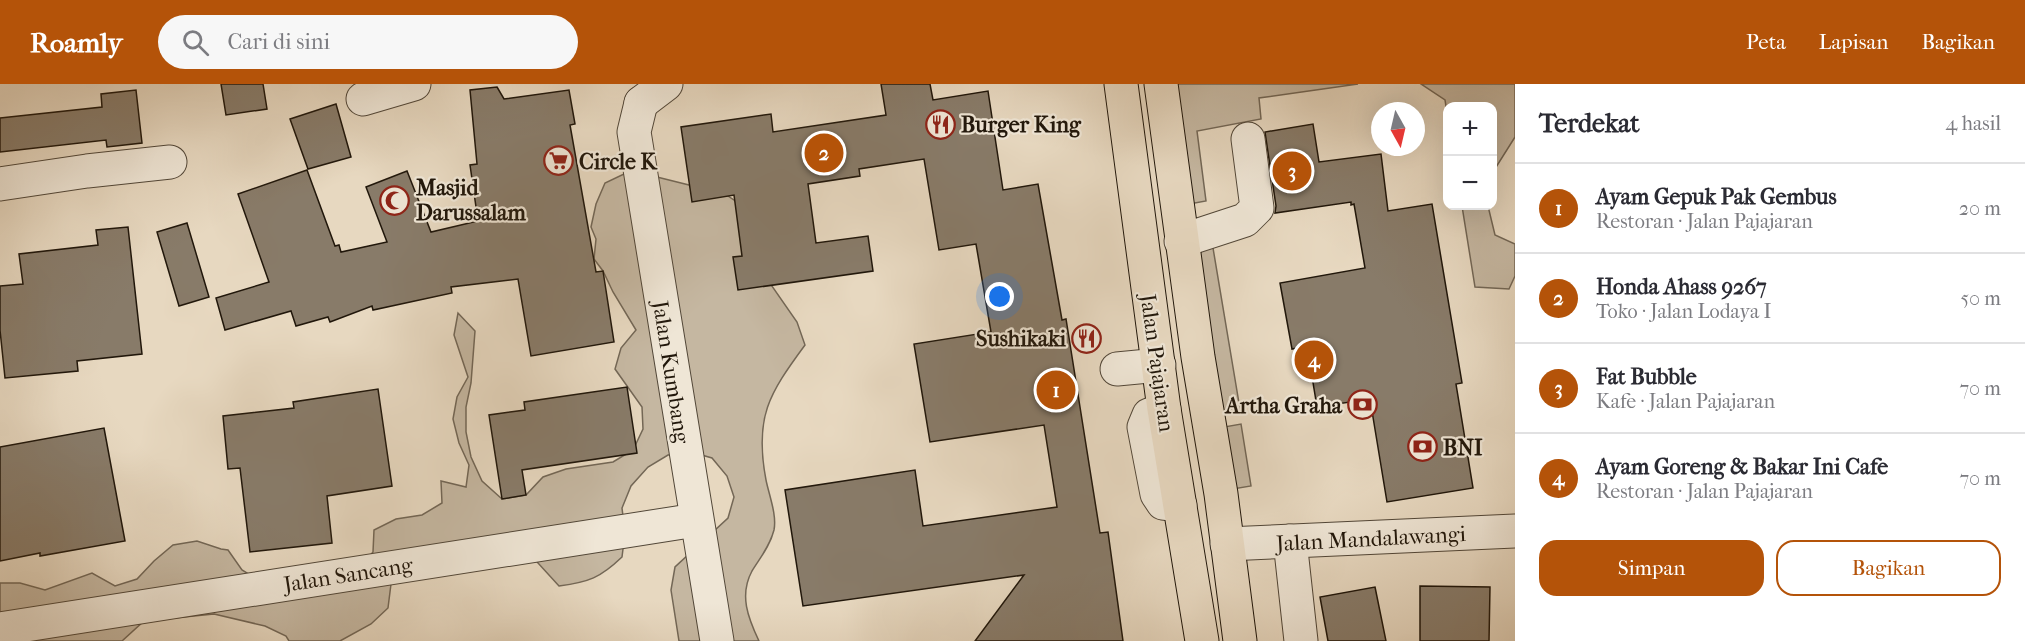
<!DOCTYPE html>
<html lang="id">
<head>
<meta charset="utf-8">
<style>
  :root { --surface:#fff; --page:#f7f7f7; --text:#2b2b33; --muted:#7c7c81; --line:#e1e1e2; --accent:#b45309 }
  body { margin:0; font-family:"IM FELL French Canon",serif; background:var(--page); color:var(--text) }
  .controls { position:absolute; right:18px; top:18px; display:grid; overflow:hidden; border-radius:12px; box-shadow:0 6px 24px #0002 }
  .controls button { width:54px; height:54px; display:grid; place-items:center; padding:0; border:0; border-bottom:2px solid var(--line); background:var(--surface); color:var(--text); font:30px sans-serif }
  .compass { position:absolute; left:1371px; top:18px; width:54px; height:54px; border-radius:50%; background:var(--surface); box-shadow:0 6px 24px #0002; rotate:172deg }
  .you { position:absolute; left:1000px; top:213px; width:21px; height:21px; margin:-15px; border:4px solid #fff; border-radius:50%; background:#1a73e8; box-shadow:0 0 0 9px #1a73e833 }
  .badge { display:grid; place-items:center; width:39px; height:39px; border-radius:50%; background:var(--accent); color:#fff; font-size:20px; font-weight:700 }
  .pin { position:absolute; translate:-50% -50%; border:3px solid #fff; box-shadow:0 2px 6px #0006 }
  .list { margin:0; padding:0; list-style:none }
  h2 { display:flex; justify-content:space-between; align-items:center; height:78px; margin:0; padding:0 24px; font-size:26px }
  h2 small { font-size:20px; font-weight:400; color:var(--muted) }
  .list li { display:grid; grid-template-columns:39px 1fr auto; gap:18px; align-items:center; box-sizing:border-box; height:90px; padding:0 24px; border-top:2px solid var(--line) }
  .list b { display:block; font-size:22px; white-space:nowrap }
  .list p { margin:0; font-size:20px; white-space:nowrap; color:var(--muted) }
  .list em { font-size:20px; font-style:normal; color:var(--muted) }
  .actions { display:flex; gap:12px; padding:18px 24px }
  .actions a { flex:1; padding:14px 0; border:2px solid var(--accent); border-radius:18px; text-align:center; font-size:21px; color:var(--accent) }
  .actions .main { background:var(--accent); color:#fff }
  .icon { flex:none; width:33px; height:33px; fill:none; stroke:currentColor; stroke-width:2; stroke-linecap:round; stroke-linejoin:round }
  .map { position:relative; flex:none; width:1515px; height:557px; overflow:hidden }
  header { display:flex; align-items:center; gap:36px; box-sizing:border-box; height:84px; padding:0 30px; background:var(--accent); color:#fff }
  header strong { font-size:28px }
  nav { display:flex; gap:33px; margin-inline-start:auto; font-size:21px }
  .search { width:420px; height:54px; background:var(--page); display:flex; align-items:center; gap:15px; box-sizing:border-box; padding:0 21px; border-radius:33px; color:var(--muted); font-size:22px }
  main { display:flex }
  aside { flex:1; background:var(--surface) }
  .map>svg:first-child { display:block }
  .green { fill:#c5b7a1; stroke:#736756; stroke-width:1.5 }
  .building { fill:#887b69; stroke:#21170b; stroke-width:1.5 }
  .lines { fill:none; stroke-linecap:round; stroke-linejoin:round }
  .minor-casing { stroke:#524738; stroke-width:35 }
  .highway-casing { stroke:#21170b; stroke-width:35 }
  .minor { stroke:#efe6d6; stroke-width:33 }
  .highway { stroke:#e7d8c0; stroke-width:33 }
  .labels { text-anchor:middle; stroke-width:4.5; stroke-linejoin:round; paint-order:stroke }
  .poi-label { font-size:22px; font-weight:bold; fill:#21170b; stroke:#efe6d6; text-anchor:start }
  .street-label { font-size:22px; fill:#21170b; stroke:#efe6d6 }
</style>
</head>
<body>
<header>
<strong>Roamly</strong>
<div class="search"><svg class="icon" aria-label="search" viewBox="0 0 24 24"><circle cx="10" cy="10" r="6"/><path d="M15 15l6 6"/></svg>Cari di sini</div>
<nav><a>Peta</a><a>Lapisan</a><a>Bagikan</a></nav>
</header>
<main>
<div class="map">
<svg width="1515" height="557" viewBox="0 0 1515 557">
  <rect width="100%" height="100%" fill="#e7d8c0"/>
  <filter id="stains"><feTurbulence type="fractalNoise" baseFrequency=".00333" numOctaves="4"/><feColorMatrix values="0 0 0 0 .2 0 0 0 0 .09 0 0 0 0 .02 0 0 0 .5 -.17"/></filter>
  <radialGradient id="worn" r=".72"><stop offset=".6" stop-color="#630" stop-opacity="0"/><stop offset="1" stop-color="#630" stop-opacity=".3"/></radialGradient>
  <g class="green">
    <path d="M1175,0H1358L1259,14L1261,35L1197,47L1206,117L1178,122Z"/>
    <path d="M1421,0H1515V53L1493,88L1492,22H1448L1447,29L1445,16Z"/>
    <path d="M626,89L649,91L725,110L747,125L767,195L797,238L805,261C769,310 754,333 766,396C769,411 777,431 774,446C770,462 760,474 752,487C739,511 748,534 759,557H679L671,506L675,483L728,434L734,413L727,392L712,374L691,368L668,371L648,383L631,402L622,424L625,449L622,473C600,494 589,498 559,502L528,468L391,500L388,524L371,540L340,557H289L286,552L265,542L214,530L144,537L122,557H3L0,553V499H20L45,506L92,489L115,502L137,495L154,477L173,461L197,457L221,465L228,466L242,486L265,500L358,487L373,468L374,446L396,435L422,431L442,419L441,397L466,403L469,381L459,359L453,335L457,313L468,293L454,251L458,229L475,247L471,299L466,323V348L471,373L482,397L502,415L526,411L543,393L566,385L613,378L633,366L643,345L642,323L615,285L621,264L636,246L613,208L603,187L594,175L596,155L591,143L596,120L605,99Z"/>
    <path d="M1462,122H1488L1495,151L1515,160V192L1509,205L1475,203Z"/>
    <path d="M1212,158L1240,325L1223,327L1195,161Z"/>
    <path d="M1241,340L1251,402L1233,405L1224,343Z"/>
  </g>
  <g class="building">
    <path d="M221,0H263L267,25L226,31Z"/>
    <path d="M881,0H930L933,16L988,7L1003,106L1038,100L1062,236L1066,235L1100,449L1108,448L1123,557H975L1024,491L803,522L785,406L915,386L923,442L1057,423L1044,341L930,358L914,260L991,248L976,160L939,166L924,75L859,85L860,92L808,100L816,159L868,152L873,187L738,206L733,173L742,172L734,111L692,118L681,43L771,30L773,48L886,31Z"/>
    <path d="M497,3L504,15L569,6L575,40L570,41L596,188L603,187L614,258L531,272L518,195L451,203L452,209L373,226L372,222L330,238L328,233L296,242L291,227L225,246L216,214L269,198L238,110L307,86L335,162L339,161L341,168L387,158L366,103L407,87L431,148L478,137L470,81L477,80L470,6Z"/>
    <path d="M136,6L142,59L107,63L106,56L0,68V34L102,23L101,10Z"/>
    <path d="M336,20L351,73L308,85L290,35Z"/>
    <path d="M1313,40L1319,78L1381,70L1388,127L1432,120L1462,299L1456,300L1473,404L1387,418L1370,315L1317,323L1307,262L1292,265L1280,199L1365,184L1354,120L1351,121V118L1275,129L1276,122L1265,48Z"/>
    <path d="M187,139L209,213L179,222L157,148Z"/>
    <path d="M128,143L142,270L77,277L78,287L5,294L0,246V202L23,200L19,170L98,161L96,146Z"/>
    <path d="M627,303L637,369L522,386L526,411L502,415L489,331L525,326L524,318Z"/>
    <path d="M378,305L392,402L327,412L332,459L250,468L240,384L228,385L223,332L294,324L293,318Z"/>
    <path d="M104,344L125,457L40,472V469L0,477V363Z"/>
    <path d="M1420,502L1490,503L1489,557H1420Z"/>
    <path d="M1375,503L1386,557H1328L1320,513Z"/>
  </g>
  <g class="lines">
    <defs>
      <g id="minor">
        <path d="M363,15L414,0"/>
        <path d="M641,19L634,48L717,557"/>
        <path d="M641,19L666,0"/>
        <path d="M0,100L87,87L170,78"/>
        <path d="M1181,157L1245,136L1257,124L1248,55"/>
        <path d="M1117,285L1159,281"/>
        <path d="M1164,325L1149,331L1144,343L1157,410L1163,419L1180,421"/>
        <path d="M1290,457L1301,557"/>
        <path d="M1227,460L1515,447"/>
        <path d="M0,545L696,436"/>
      </g>
      <g id="highway">
        <path d="M1121,0L1164,325L1202,557"/>
        <path d="M1161,0L1198,273L1221,410L1240,557"/>
      </g>
    </defs>
    <use href="#minor" class="minor-casing"/>
    <use href="#highway" class="highway-casing"/>
    <use href="#minor" class="minor"/>
    <use href="#highway" class="highway"/>
  </g>
  <defs>
    <symbol id="restaurant-ring" viewBox="-11 -11 22 22"><circle r="9.5" fill="#efe6d6" stroke="#8f2418" stroke-width="1.5"/><path d="M-5-6h1v4h1v-4h1v4h1v-4h1v5L-1.5 .5V6h-2V.5L-5-1ZM5-6V6H3V1.5H1.5Q1.5-4 5-6Z" fill="#8f2418"/></symbol>
    <symbol id="supermarket-ring" viewBox="-11 -11 22 22"><circle r="9.5" fill="#efe6d6" stroke="#8f2418" stroke-width="1.5"/><path d="M-6-5.5h2.5l.6 2H6L4.5 2H-2.5L-4.4-4H-6ZM-1.5 3.2a1.3 1.3 0 1 0 .1 0ZM3 3.2a1.3 1.3 0 1 0 .1 0Z" fill="#8f2418"/></symbol>
    <symbol id="mosque-ring" viewBox="-11 -11 22 22"><circle r="9.5" fill="#efe6d6" stroke="#8f2418" stroke-width="1.5"/><path d="M3.5-4.9A6 6 0 1 0 3.5 4.9A5 5 0 1 1 3.5-4.9Z" fill="#8f2418"/></symbol>
    <symbol id="bank-ring" viewBox="-11 -11 22 22"><circle r="9.5" fill="#efe6d6" stroke="#8f2418" stroke-width="1.5"/><path d="M-6-4H6V4H-6ZM0-2.3a2.3 2.3 0 1 0 0 4.6a2.3 2.3 0 1 0 0-4.6Z" fill="#8f2418"/></symbol>
  </defs>
  <g fill-rule="evenodd">
    <use href="#restaurant-ring" x="924" y="24" width="33" height="33"/>
    <use href="#supermarket-ring" x="542" y="60" width="33" height="33"/>
    <use href="#mosque-ring" x="378" y="100" width="33" height="33"/>
    <use href="#restaurant-ring" x="1070" y="238" width="33" height="33"/>
    <use href="#bank-ring" x="1346" y="304" width="33" height="33"/>
    <use href="#bank-ring" x="1406" y="346" width="33" height="33"/>
  </g>
  <g class="labels">
    <g class="poi-label">
      <text x="961" y="48">Burger King</text>
      <text x="579" y="85">Circle K</text>
      <text x="416" y="111">Masjid<tspan x="416" dy="25">Darussalam</tspan></text>
      <text x="1066" y="262" text-anchor="end">Sushikaki</text>
      <text x="1342" y="329" text-anchor="end">Artha Graha</text>
      <text x="1443" y="371">BNI</text>
    </g>
    <g class="street-label">
      <text transform="translate(1158 279) rotate(82)" y="8">Jalan Pajajaran</text>
      <text transform="translate(672 288) rotate(81)" y="8">Jalan Kumbang</text>
      <text transform="translate(1371 454) rotate(-3)" y="8">Jalan Mandalawangi</text>
      <text transform="translate(348 490) rotate(-9)" y="8">Jalan Sancang</text>
    </g>
  </g>
  <rect width="100%" height="100%" filter="url(#stains)"/>
  <rect width="100%" height="100%" fill="url(#worn)"/>
</svg>
<div class="controls">
<button>+</button>
<button>−</button>
</div>
<svg class="compass" viewBox="-18 -18 36 36"><path d="M0-13l5 13h-10z" fill="#e53935"/><path d="M0 13l5-13h-10z" fill="#7c7c81"/></svg>
<div class="you"></div>
<div class="pin badge" style="left:1056px;top:306px">1</div>
<div class="pin badge" style="left:824px;top:69px">2</div>
<div class="pin badge" style="left:1292px;top:87px">3</div>
<div class="pin badge" style="left:1314px;top:276px">4</div>
</div>
<aside>
<h2>Terdekat<small>4 hasil</small></h2>
<ul class="list">
<li><span class="badge">1</span><div><b>Ayam Gepuk Pak Gembus</b><p>Restoran · Jalan Pajajaran</p></div><em>20 m</em></li>
<li><span class="badge">2</span><div><b>Honda Ahass 9267</b><p>Toko · Jalan Lodaya I</p></div><em>50 m</em></li>
<li><span class="badge">3</span><div><b>Fat Bubble</b><p>Kafe · Jalan Pajajaran</p></div><em>70 m</em></li>
<li><span class="badge">4</span><div><b>Ayam Goreng &amp; Bakar Ini Cafe</b><p>Restoran · Jalan Pajajaran</p></div><em>70 m</em></li>
</ul>
<div class="actions"><a class="main">Simpan</a><a>Bagikan</a></div>
</aside>
</main>
</body>
</html>
